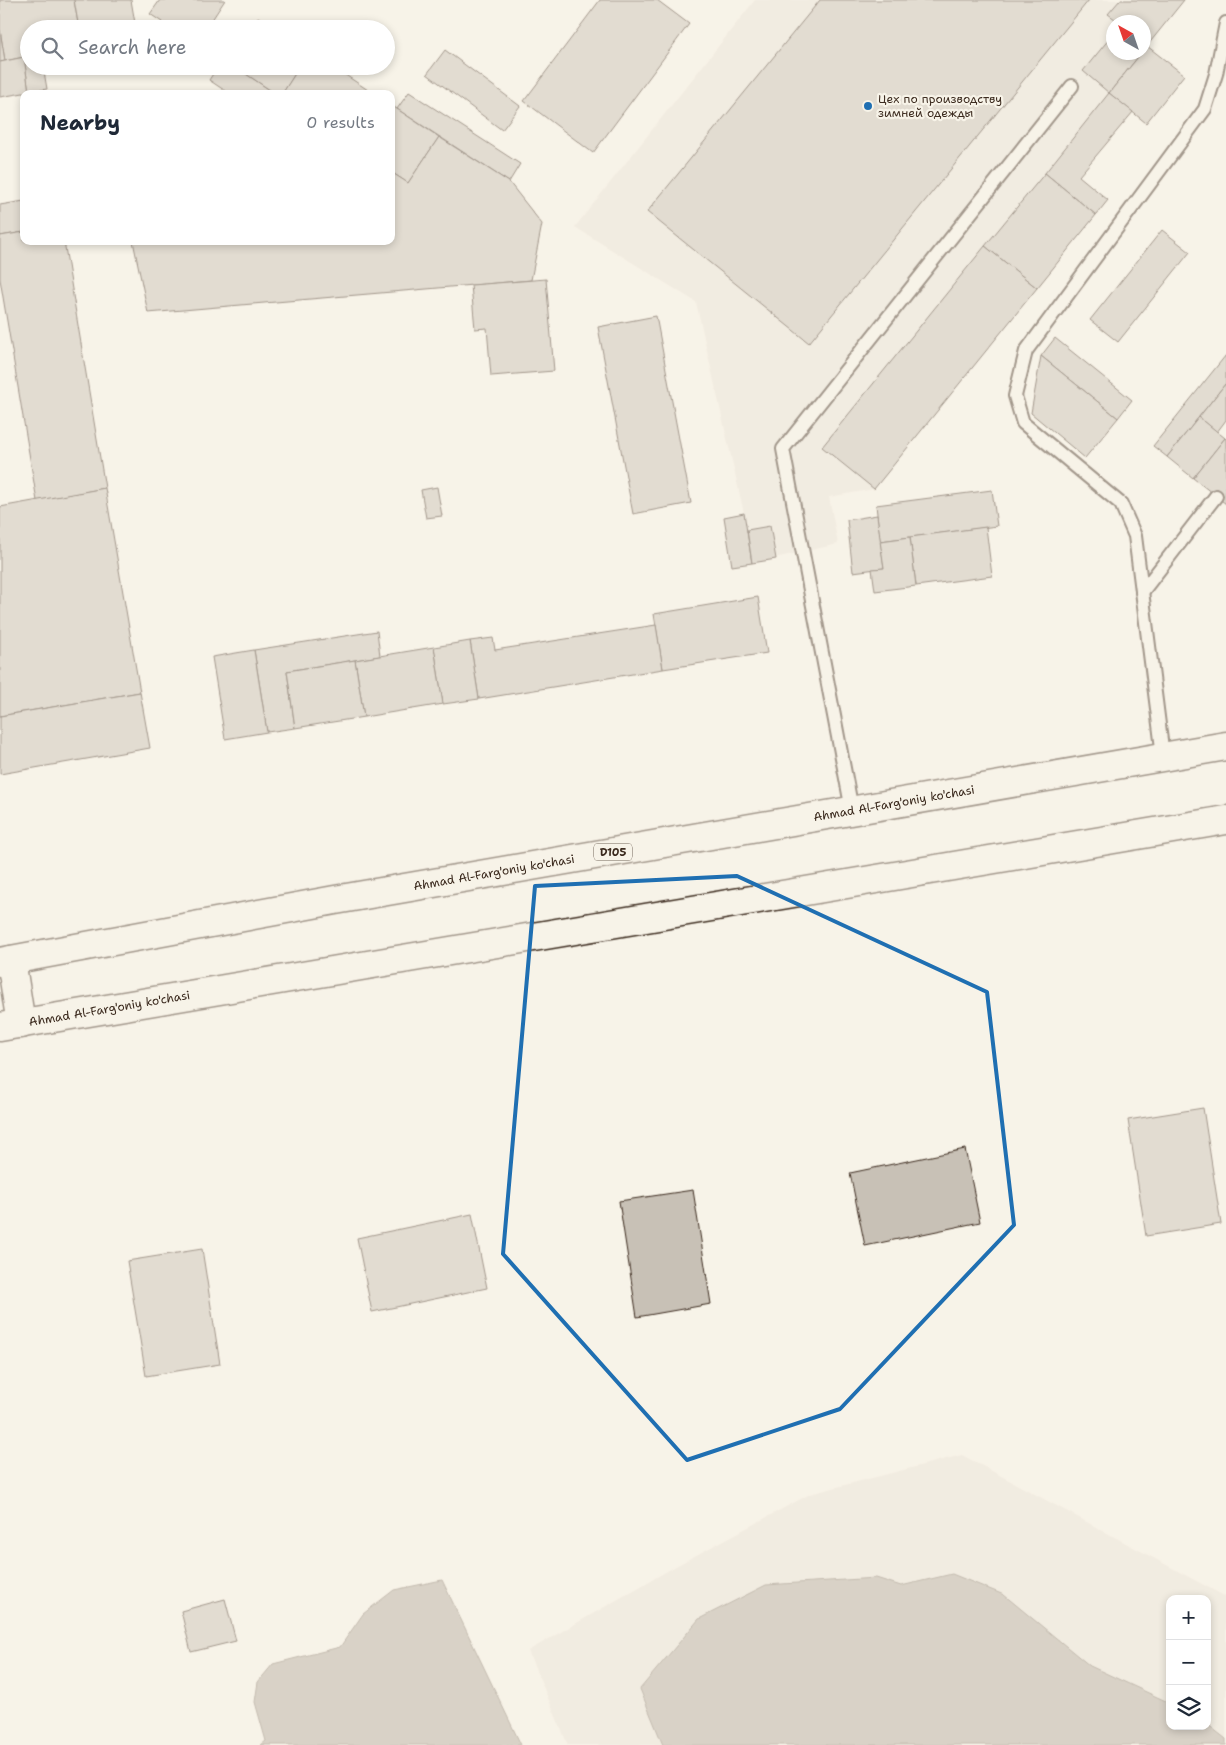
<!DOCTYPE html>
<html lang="en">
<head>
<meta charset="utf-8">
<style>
  :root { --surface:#fff; --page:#f2f2f3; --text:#1f2937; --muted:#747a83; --line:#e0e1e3 }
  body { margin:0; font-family:"Shantell Sans",sans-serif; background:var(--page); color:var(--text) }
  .controls { position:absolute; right:15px; bottom:15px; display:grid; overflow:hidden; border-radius:10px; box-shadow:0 2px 8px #0003 }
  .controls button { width:45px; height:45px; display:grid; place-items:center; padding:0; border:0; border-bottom:1px solid var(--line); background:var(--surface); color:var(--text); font:25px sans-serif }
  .compass { position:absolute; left:1106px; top:15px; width:45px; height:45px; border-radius:50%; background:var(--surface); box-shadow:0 2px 8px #0003; rotate:320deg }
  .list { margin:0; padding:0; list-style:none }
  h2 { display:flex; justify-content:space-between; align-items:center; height:65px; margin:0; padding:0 20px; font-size:21px }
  h2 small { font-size:16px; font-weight:400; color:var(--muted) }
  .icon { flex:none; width:28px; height:28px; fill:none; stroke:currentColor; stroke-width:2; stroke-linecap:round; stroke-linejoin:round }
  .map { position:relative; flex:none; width:1226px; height:1745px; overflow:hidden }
  .search { position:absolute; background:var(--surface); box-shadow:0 2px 8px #0003; left:20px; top:20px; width:375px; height:55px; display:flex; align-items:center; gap:12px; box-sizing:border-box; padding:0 18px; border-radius:28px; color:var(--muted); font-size:19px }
  .panel { position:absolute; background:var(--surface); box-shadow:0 2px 8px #0003; left:20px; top:90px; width:375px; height:155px; border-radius:10px }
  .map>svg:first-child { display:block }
  .built { fill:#e9e4d9; fill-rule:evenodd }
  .water { fill:#b4aca0; stroke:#84786c }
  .building { fill:#c8c1b6; stroke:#3b2a1e }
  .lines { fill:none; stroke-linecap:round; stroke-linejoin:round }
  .service-casing { stroke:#3b2a1e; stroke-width:16 }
  .trunk-casing { stroke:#3b2a1e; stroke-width:31 }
  .service { stroke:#f7f3e8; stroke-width:12 }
  .trunk { stroke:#f7f3e8; stroke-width:28 }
  .marked { fill:none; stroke:#1f6fb2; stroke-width:4; stroke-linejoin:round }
  .poi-dot { fill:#1f6fb2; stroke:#f7f3e8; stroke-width:2 }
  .labels { text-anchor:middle; stroke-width:4.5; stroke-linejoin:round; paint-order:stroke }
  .shield { fill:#f7f3e8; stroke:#73665b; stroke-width:1 }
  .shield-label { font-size:11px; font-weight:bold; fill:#3b2a1e }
  .poi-label { font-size:12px; fill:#3b2a1e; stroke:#f7f3e8; text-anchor:start }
  .street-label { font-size:12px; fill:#3b2a1e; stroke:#f7f3e8 }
</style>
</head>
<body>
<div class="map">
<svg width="1226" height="1745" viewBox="0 0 1226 1745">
  <rect width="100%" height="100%" fill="#f7f3e8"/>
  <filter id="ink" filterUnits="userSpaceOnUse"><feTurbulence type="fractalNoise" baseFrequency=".02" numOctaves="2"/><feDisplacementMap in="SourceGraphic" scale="10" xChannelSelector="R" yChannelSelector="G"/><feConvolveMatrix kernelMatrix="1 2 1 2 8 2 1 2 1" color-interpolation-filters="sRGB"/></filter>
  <g filter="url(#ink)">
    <g class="built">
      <path d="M755,0H1120L1109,14L1119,22H1114V52L1142,53L986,246L1037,288L874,489L829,497L838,544L752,563L744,513L696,302L575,227Z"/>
      <path d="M962,1455L1226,1597V1745H568L528,1651L676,1566L810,1494ZM1170,1599H1207V1726H1170Z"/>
    </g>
    <g class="water">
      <path d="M952,1574L1004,1595L1090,1666L1170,1703V1726H1207V1724L1226,1739V1745H663L640,1689L699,1619L766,1585L876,1578L901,1586Z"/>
      <path d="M442,1580L521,1745H261L266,1741L255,1702L258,1682L273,1664L340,1647L363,1614L394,1590Z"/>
    </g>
    <g class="building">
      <path d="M0,0H74L79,29H29V56L5,61L0,30Z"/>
      <path d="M74,0H131L136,29H79Z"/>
      <path d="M160,0H225L206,29H157L162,22L150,14Z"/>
      <path d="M600,0H657L689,24L593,153L524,101Z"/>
      <path d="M820,0H1089L809,343L647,212Z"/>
      <path d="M1120,0H1184L1147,46L1144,42V22H1119L1108,14Z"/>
      <path d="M258,17L275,29H250Z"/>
      <path d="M0,30L5,61L0,62Z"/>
      <path d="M1114,33V52H1142L1109,93L1083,71Z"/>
      <path d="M1147,46L1184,75L1146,123L1109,93Z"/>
      <path d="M445,50L520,106L502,130L427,74Z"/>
      <path d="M29,56V66H43L47,89L29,92L24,57Z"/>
      <path d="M24,57L29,92L0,97V62Z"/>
      <path d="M218,66H234L276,94H230L209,80Z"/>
      <path d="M234,66H300L282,94H276Z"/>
      <path d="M300,66H332L374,94H282Z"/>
      <path d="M409,92L520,164L509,182L397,109Z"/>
      <path d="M1109,93L1133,112L1079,176L1108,200L1096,215L1045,173Z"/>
      <path d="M391,105L439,137L408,183L391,172Z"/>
      <path d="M439,137L509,182L542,224L531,280L148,313L133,241H391V172L408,183Z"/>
      <path d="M1045,173L1096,215L1037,288L985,246Z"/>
      <path d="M24,201V232L0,236V205Z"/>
      <path d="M1162,230L1190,252L1118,342L1090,320Z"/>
      <path d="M24,232V241H64L105,488L37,501L0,279V236Z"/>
      <path d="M985,246L1037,288L874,489L822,447Z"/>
      <path d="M546,279L554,371L491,376L487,328L475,329L471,285Z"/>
      <path d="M656,316L691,503L633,514L598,327Z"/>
      <path d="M1055,338L1132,400L1118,418L1041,356Z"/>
      <path d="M1226,355V383L1167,457L1153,446Z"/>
      <path d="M1041,356L1118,418L1085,458L1031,413Z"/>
      <path d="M1226,383V420L1217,432L1199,417Z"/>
      <path d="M1199,417L1225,438L1193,478L1167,457Z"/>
      <path d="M1225,438L1226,439V504L1193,478Z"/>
      <path d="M437,487L442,516L426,518L421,490Z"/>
      <path d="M105,488L140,692L0,716V507Z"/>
      <path d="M992,490L997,526L880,541L876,505Z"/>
      <path d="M744,513L752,563L732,566L724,517Z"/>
      <path d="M877,515L884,568L853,572L847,520Z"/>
      <path d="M770,526L776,559L752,563L747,530Z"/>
      <path d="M986,527L992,576L916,586L910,537Z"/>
      <path d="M910,537L916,586L875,591L872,569L884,568L880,541Z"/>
      <path d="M758,597L767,653L663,669L654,614Z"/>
      <path d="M656,625L663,669L479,699L470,641L493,638L495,650Z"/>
      <path d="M377,631L380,656L287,671L295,728L267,732L254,650Z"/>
      <path d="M470,641L479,699L443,704L434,647Z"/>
      <path d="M434,647L443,704L364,717L355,660Z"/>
      <path d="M254,650L267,732L225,739L212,657Z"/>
      <path d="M355,660L364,717L295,728L287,671Z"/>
      <path d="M140,692L150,748L0,774V716Z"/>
      <path d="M1203,1108L1221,1224L1146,1236L1128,1120Z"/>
      <path d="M965,1149L980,1222L865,1246L850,1173Z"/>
      <path d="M693,1190L711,1304L637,1317L619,1201Z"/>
      <path d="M472,1214L487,1288L372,1312L357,1238Z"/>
      <path d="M202,1249L220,1364L146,1376L127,1261Z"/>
      <path d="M225,1599L236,1641L191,1652L181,1611Z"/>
    </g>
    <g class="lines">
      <defs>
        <g id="service">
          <path d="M1142,592L1216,496"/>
          <path d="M1163,756L1135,536L1121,504L1023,423L1015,396L1026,351L1205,109L1216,74L1226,23"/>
          <path d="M852,810L783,449L1072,86"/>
        </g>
        <g id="trunk">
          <path d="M11,960L21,1024"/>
          <path id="s1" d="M0,962L335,900L1226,746"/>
          <path id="s2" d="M0,1027L1226,820"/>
        </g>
      </defs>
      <use href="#service" class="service-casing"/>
      <use href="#trunk" class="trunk-casing"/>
      <use href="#service" class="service"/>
      <use href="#trunk" class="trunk"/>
    </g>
  </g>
  <path d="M0 0H1226V1745H0ZM737,876L987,992L1014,1225L840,1409L687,1460L503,1254L535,886Z" fill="#f7f3e8" fill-opacity=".55" fill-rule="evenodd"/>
  <path class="marked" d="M737,876L987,992L1014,1225L840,1409L687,1460L503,1254L535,886Z"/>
  <circle class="poi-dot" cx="868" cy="106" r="5"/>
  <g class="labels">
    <rect class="shield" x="594" y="843.5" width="38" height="17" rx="4"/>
    <g class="shield-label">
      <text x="613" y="856">D105</text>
    </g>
    <g class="poi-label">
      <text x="878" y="103">Цех по производству<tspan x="878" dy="14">зимней одежды</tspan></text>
    </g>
    <g class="street-label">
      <text dy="4" stroke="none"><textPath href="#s1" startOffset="908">Ahmad Al-Farg'oniy ko'chasi</textPath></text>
      <text dy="4" stroke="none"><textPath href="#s1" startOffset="502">Ahmad Al-Farg'oniy ko'chasi</textPath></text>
      <text dy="4" stroke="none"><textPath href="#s2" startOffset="111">Ahmad Al-Farg'oniy ko'chasi</textPath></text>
    </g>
  </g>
</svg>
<div class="controls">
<button>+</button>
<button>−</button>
<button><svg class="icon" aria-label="layers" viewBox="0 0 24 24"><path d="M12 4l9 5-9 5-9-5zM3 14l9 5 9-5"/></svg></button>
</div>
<svg class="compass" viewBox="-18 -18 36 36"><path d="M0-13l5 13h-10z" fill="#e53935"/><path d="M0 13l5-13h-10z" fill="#747a83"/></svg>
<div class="search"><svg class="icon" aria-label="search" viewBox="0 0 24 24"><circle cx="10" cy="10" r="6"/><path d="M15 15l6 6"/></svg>Search here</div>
<section class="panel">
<h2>Nearby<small>0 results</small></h2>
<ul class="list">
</ul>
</section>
</div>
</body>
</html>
